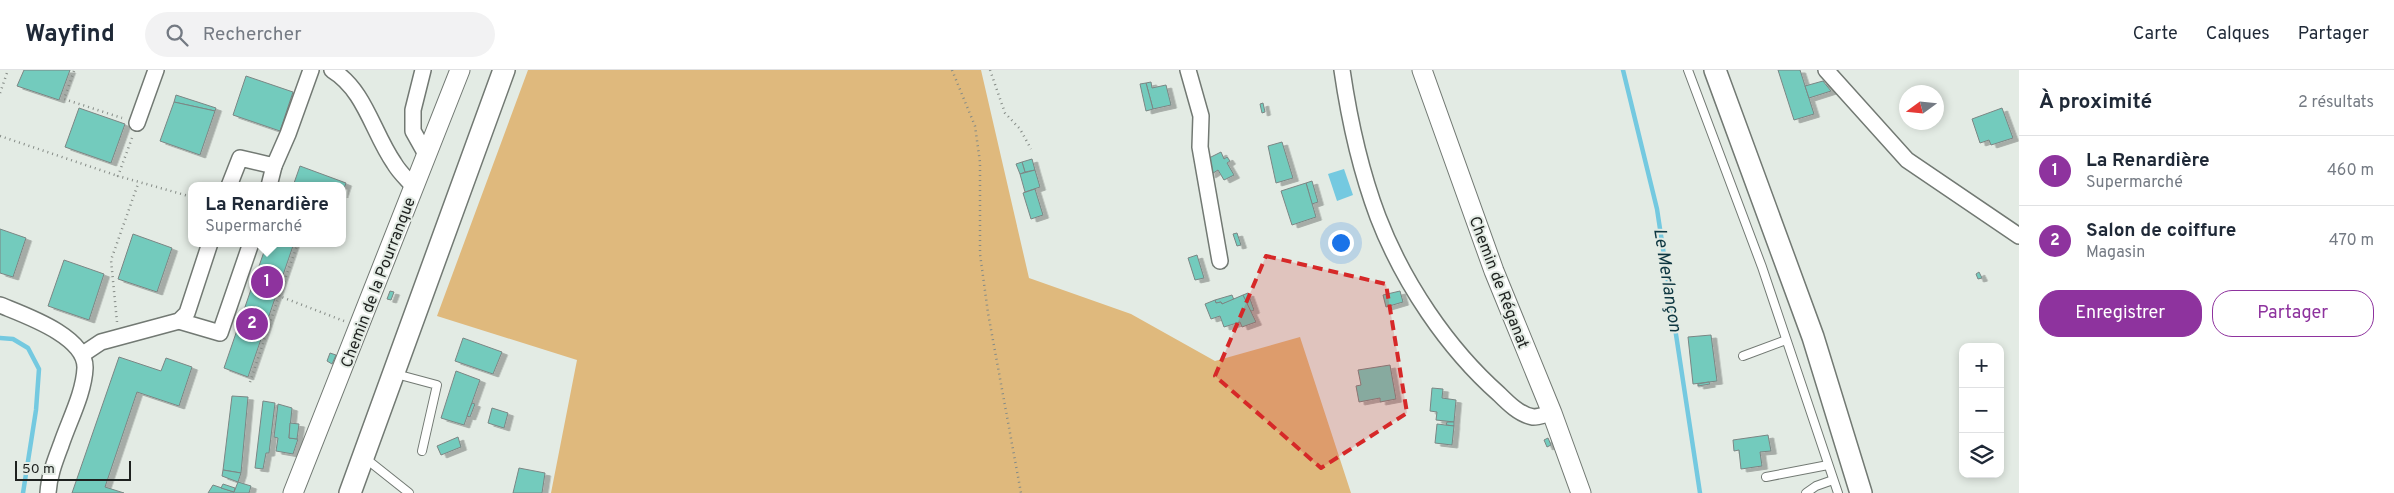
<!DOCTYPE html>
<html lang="fr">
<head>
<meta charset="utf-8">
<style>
  :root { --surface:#fff; --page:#f2f2f3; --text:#1f2937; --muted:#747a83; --line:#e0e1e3; --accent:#8e339e }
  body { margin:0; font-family:Overpass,sans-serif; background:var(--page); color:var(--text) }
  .controls { position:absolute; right:15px; bottom:15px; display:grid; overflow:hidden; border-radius:10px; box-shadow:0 2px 8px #0003 }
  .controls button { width:45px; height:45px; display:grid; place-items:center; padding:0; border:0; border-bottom:1px solid var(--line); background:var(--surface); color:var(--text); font:25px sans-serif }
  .compass { position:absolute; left:1899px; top:15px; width:45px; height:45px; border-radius:50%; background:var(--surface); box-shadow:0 2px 8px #0003; rotate:255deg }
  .scale { position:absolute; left:15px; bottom:12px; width:116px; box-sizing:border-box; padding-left:5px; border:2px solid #1e211f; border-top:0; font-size:14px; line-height:18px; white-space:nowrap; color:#1e211f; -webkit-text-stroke:4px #e3ebe4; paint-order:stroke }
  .you { position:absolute; left:1340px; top:172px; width:18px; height:18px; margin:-12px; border:4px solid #fff; border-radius:50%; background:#1a73e8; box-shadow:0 0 0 8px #1a73e833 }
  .badge { display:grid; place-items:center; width:32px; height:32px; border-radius:50%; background:var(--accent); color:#fff; font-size:16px; font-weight:700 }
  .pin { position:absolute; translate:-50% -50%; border:2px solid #fff; box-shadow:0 1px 5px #0006 }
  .popup { position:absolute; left:188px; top:112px; width:158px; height:65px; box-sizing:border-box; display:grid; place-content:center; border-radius:10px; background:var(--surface); filter:drop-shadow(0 1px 4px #0005); font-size:16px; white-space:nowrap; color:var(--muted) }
  .popup b { font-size:19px; color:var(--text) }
  .popup::after { content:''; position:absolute; left:50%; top:100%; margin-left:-10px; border:10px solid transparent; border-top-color:var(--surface) }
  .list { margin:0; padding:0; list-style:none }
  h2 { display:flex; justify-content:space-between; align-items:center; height:65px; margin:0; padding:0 20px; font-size:21px }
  h2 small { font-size:16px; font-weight:400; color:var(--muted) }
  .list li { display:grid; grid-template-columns:32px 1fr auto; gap:15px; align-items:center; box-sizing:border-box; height:70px; padding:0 20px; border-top:1px solid var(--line) }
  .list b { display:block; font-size:19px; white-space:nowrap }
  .list p { margin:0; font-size:16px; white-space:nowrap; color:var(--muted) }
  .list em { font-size:16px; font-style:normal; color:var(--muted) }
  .actions { display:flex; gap:10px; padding:15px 20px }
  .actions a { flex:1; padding:11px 0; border:1px solid var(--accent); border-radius:20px; text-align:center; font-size:18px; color:var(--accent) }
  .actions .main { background:var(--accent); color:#fff }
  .icon { flex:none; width:28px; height:28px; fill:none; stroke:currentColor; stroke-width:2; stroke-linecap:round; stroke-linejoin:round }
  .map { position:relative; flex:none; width:2019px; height:423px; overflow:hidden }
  header { display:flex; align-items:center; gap:30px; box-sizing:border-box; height:70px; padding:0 25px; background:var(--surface); border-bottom:1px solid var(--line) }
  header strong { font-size:24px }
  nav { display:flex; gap:28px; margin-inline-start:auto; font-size:18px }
  .search { width:350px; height:45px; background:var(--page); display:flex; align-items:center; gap:12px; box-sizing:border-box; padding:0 18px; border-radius:28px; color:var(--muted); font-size:19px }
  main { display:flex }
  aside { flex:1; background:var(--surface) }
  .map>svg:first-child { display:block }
  .green { fill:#dfb97d }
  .water { fill:#74c9e0 }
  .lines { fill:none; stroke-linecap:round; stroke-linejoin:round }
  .stream { stroke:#74c9e0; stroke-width:4.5 }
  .building { fill:#73cbbd; stroke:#7b8684; filter:url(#shadow) }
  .service-casing { stroke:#727973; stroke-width:10 }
  .minor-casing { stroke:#727973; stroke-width:18 }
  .tertiary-casing { stroke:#727973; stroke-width:21 }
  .secondary-casing { stroke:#727973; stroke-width:24 }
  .path { stroke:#858b86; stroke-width:2.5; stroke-dasharray:1 4; stroke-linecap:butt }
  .service { stroke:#fff; stroke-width:8 }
  .minor { stroke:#fff; stroke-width:15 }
  .tertiary { stroke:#fff; stroke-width:19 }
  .secondary { stroke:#fff; stroke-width:21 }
  .marked { fill:#d62828; fill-opacity:0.2; stroke:#d62828; stroke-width:4; stroke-dasharray:10 6; stroke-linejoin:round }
  .labels { text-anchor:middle; stroke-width:4; stroke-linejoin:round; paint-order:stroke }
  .street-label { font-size:16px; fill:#1e211f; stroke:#e3ebe4 }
  .water-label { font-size:18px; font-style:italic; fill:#0d3640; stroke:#e3ebe4 }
</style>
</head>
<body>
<header>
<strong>Wayfind</strong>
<div class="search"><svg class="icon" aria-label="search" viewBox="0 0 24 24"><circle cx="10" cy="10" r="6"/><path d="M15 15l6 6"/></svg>Rechercher</div>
<nav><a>Carte</a><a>Calques</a><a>Partager</a></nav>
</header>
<main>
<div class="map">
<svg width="2019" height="423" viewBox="0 0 2019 423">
  <defs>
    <filter id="shadow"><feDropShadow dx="5.5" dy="3" stdDeviation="0" flood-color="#0004"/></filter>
  </defs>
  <rect width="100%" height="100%" fill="#e3ebe4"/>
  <path class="green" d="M528,0H981L1029,208L1131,244L1215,291L1300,267L1351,423H551L577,290L437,246Z"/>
  <path class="water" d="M1344,99L1353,125L1337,131L1328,104Z"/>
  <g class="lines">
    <g class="stream">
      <path d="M1623,0L1657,139L1700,423"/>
      <path d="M0,268L13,269L28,278L39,299L36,340L23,423"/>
    </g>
  </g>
  <g class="building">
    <path d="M24,0H70L59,30L17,16Z"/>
    <path d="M1778,0H1800L1814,44L1794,50Z"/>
    <path d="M246,6L293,22L280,61L233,45Z"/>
    <path d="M1823,11L1831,21L1809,28L1805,16Z"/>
    <path d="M1151,12L1152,18L1166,15L1171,35L1153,39L1146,13Z"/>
    <path d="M1146,13L1153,39L1146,41L1140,14Z"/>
    <path d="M176,25L216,38L215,41L174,32Z"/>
    <path d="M174,32L215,41L200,85L160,71Z"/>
    <path d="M1263,33L1265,42L1262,43L1260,34Z"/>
    <path d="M79,38L125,54L111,93L65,77Z"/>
    <path d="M2002,38L2013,68L1991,75L1989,70L1980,73L1972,49Z"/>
    <path d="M1282,72L1293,108L1276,113L1268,76Z"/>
    <path d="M1221,82L1224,89L1227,87L1230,91L1227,93L1234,105L1224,110L1218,100L1210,105L1207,89Z"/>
    <path d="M1032,89L1035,100L1025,102L1022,92Z"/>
    <path d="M1022,92L1025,102L1020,104L1016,94Z"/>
    <path d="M300,96L346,113L342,125V116H293Z"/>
    <path d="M1035,100L1040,117L1025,122L1020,104Z"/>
    <path d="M1312,111L1318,132L1312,134L1306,113Z"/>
    <path d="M1306,113L1316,147L1292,155L1281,121Z"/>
    <path d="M1035,119L1043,145L1031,149L1023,123Z"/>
    <path d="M0,159L26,168L13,207L0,203Z"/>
    <path d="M1237,163L1241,175L1237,176L1233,164Z"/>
    <path d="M133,164L172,178L157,222L118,209Z"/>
    <path d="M267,173H294L248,307L224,298Z"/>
    <path d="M1197,185L1204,208L1195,210L1188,188Z"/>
    <path d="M64,190L104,204L89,250L48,236Z"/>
    <path d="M1979,202L1982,208L1978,209L1976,204Z"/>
    <path d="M390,221L394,222L391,230L387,229Z"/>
    <path d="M1400,221L1403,232L1386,237L1383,225Z"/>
    <path d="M1248,223L1254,240L1252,241H1249L1243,225Z"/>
    <path d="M1232,225L1234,230L1222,234L1221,232L1216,233L1215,230Z"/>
    <path d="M1243,225L1256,252L1242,257L1240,252L1224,257L1220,246L1211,249L1205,234L1215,230L1216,233L1221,232L1222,234Z"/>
    <path d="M1711,265L1717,311L1693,314L1688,267Z"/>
    <path d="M463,268L502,282L493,304L455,291Z"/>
    <path d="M330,283L336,285L332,294L327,291Z"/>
    <path d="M119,287L161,301L166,288L192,297L179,336L137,322L105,417L124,423H72Z"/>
    <path d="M1390,295L1396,329L1380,332V328L1359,332L1356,316L1361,315L1358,300Z"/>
    <path d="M456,301L480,310L464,355L441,348Z"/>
    <path d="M1709,312L1710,314L1698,316V314Z"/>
    <path d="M1432,318L1443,319L1442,328L1456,330L1454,352L1436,350L1437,342L1430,341Z"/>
    <path d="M232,326L248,327L241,403L223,400Z"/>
    <path d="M263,331L275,333L269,383H266L263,399L255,398Z"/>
    <path d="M472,333L475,334L470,347L467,346Z"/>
    <path d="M278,334L292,338L289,368L298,369L293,384L276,381L278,368L274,367Z"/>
    <path d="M492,338L508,343L504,358L488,353Z"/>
    <path d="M1447,352H1454V356L1446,355Z"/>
    <path d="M290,353L299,354L297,369L289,368Z"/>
    <path d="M1437,354L1454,356L1452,375L1435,373Z"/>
    <path d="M1768,365L1771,381L1760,382L1762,396L1741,399L1739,380L1734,381L1733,370Z"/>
    <path d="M458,367L461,377L441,385L437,376Z"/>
    <path d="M1548,368L1551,375L1547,377L1544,370Z"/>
    <path d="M519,398L545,403L542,423H513Z"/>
    <path d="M223,400L241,403L238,412L222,406Z"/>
    <path d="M238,412L251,416L249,423H208L213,415L234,422Z"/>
    <path d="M223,414L235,418L234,422L221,418Z"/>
  </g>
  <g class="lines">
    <defs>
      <g id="service">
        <path d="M1688,0L1762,197L1838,423"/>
        <path d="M1743,286L1786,270"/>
        <path d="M396,304L437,315L422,381"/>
        <path d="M365,388L409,423"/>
        <path d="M1766,407L1828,395"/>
        <path d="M1806,423L1816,416L1833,410"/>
      </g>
      <g id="minor">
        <path d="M332,0C365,20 373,63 394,93C399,102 407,109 414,117"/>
        <path d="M423,0L413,40V61L427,86"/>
        <path d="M1188,0L1201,46L1200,77L1220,191"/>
        <path d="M1342,0C1349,48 1361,102 1378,147C1403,212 1447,278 1499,324C1508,333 1520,345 1533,347C1539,347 1547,344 1552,343"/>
        <path d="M1826,0L1907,90L2019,166"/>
        <path d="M137,53L156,0"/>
        <path d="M229,116L240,88L274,96L288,64L311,0"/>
        <path d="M269,116L274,96"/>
        <path d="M0,235C24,245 86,266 85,298C84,323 69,351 61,375C55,391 49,406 48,423"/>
        <path d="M179,251L220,263L251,173"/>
        <path d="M83,284L101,272L179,251L187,243L210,173"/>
      </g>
      <g id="tertiary">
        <path d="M1422,0L1494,201L1552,343L1581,423"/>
        <path d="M293,423L460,0"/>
      </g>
      <g id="secondary">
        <path d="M1715,0L1813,267L1861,423"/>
        <path d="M350,423L504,0"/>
      </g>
    </defs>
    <use href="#service" class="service-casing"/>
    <use href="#minor" class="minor-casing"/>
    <use href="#tertiary" class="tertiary-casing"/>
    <use href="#secondary" class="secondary-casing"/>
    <g class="path">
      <path d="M952,0L975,56L980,92V184L988,243L1021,423"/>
      <path d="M990,0L1005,43L1020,59L1031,79"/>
      <path d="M74,1L64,29L122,48"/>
      <path d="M0,23L8,0"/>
      <path d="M0,66L118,106"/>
      <path d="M132,68L118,106L192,127"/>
      <path d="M298,173L279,226L344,251"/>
      <path d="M117,252L111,190L138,114"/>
      <path d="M250,312L279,226"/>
    </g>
    <use href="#service" class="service"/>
    <use href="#minor" class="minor"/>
    <use href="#tertiary" class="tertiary"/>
    <use href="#secondary" class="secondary"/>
  </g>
  <path class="marked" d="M1266,186L1386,214L1407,343L1321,398L1215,306Z"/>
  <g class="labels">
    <g class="street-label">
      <text transform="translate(377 212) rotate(-69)" y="6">Chemin de la Pourranque</text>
      <text transform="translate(1500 212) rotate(69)" y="6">Chemin de Réganat</text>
    </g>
    <g class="water-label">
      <text transform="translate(1668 210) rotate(81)" y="6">Le Merlançon</text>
    </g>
  </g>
</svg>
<div class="controls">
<button>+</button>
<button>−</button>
<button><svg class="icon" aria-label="layers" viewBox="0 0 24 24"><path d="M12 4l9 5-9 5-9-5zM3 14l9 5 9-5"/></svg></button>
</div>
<svg class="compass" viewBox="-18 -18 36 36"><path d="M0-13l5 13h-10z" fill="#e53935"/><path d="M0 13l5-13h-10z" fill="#747a83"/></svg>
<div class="scale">50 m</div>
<div class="you"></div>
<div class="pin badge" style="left:267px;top:212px">1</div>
<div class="popup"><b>La Renardière</b>Supermarché</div>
<div class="pin badge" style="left:252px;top:254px">2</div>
</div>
<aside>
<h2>À proximité<small>2 résultats</small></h2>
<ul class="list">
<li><span class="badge">1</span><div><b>La Renardière</b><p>Supermarché</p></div><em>460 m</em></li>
<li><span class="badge">2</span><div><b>Salon de coiffure</b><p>Magasin</p></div><em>470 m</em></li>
</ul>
<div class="actions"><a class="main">Enregistrer</a><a>Partager</a></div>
</aside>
</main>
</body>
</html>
